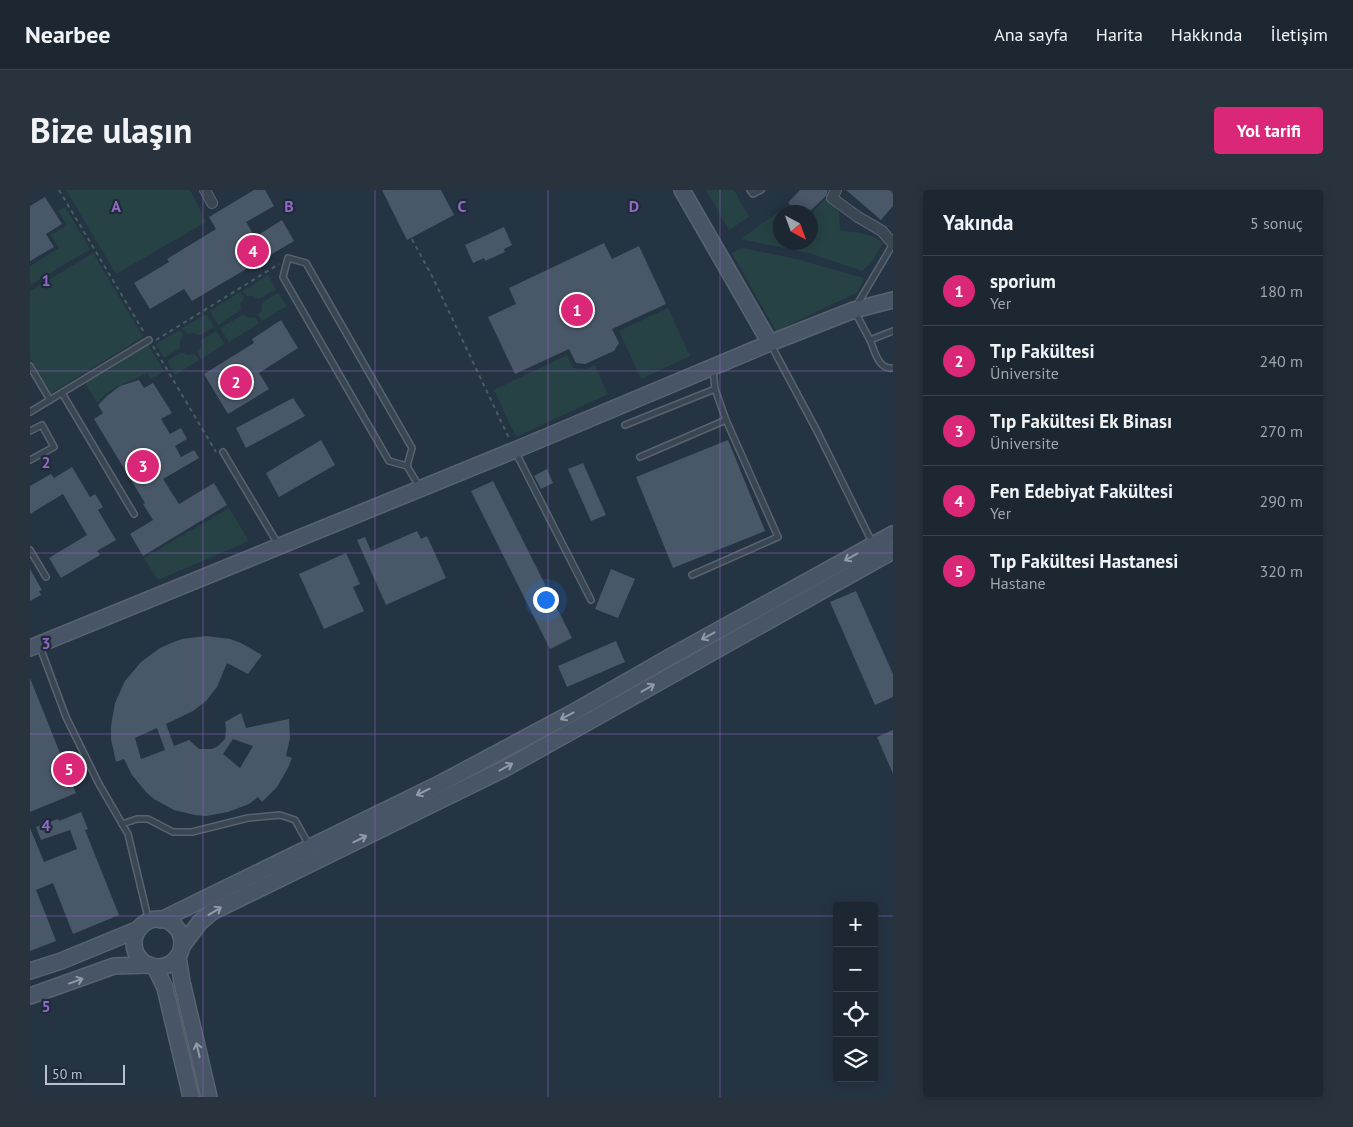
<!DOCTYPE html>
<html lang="tr">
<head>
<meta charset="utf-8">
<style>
  :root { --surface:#1c2732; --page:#29333e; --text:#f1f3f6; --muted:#a0a5ac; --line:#3a444d; --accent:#db2777 }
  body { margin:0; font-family:"PT Sans",sans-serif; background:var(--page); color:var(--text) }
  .controls { position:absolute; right:15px; bottom:15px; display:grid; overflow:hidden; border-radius:5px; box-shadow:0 2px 12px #0003 }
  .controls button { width:45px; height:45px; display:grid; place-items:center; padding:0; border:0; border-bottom:1px solid var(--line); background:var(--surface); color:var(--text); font:25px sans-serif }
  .compass { position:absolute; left:743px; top:15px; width:45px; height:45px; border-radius:50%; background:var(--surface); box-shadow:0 2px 12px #0003; rotate:139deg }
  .scale { position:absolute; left:15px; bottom:12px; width:80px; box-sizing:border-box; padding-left:5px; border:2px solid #b7c0cc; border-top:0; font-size:14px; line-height:18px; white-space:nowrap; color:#b7c0cc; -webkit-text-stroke:4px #1e2b38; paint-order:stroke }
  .you { position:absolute; left:515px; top:409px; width:18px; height:18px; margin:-12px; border:4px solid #fff; border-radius:50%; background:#1a73e8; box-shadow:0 0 0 8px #1a73e833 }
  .badge { display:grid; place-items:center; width:32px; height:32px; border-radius:50%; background:var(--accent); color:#fff; font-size:16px; font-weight:700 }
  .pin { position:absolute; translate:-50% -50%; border:2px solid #fff; box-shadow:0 1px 5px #0006 }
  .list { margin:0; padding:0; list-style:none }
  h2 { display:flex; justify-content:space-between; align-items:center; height:65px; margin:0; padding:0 20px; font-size:21px }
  h2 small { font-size:16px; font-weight:400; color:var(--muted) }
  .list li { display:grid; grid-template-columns:32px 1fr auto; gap:15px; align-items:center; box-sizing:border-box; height:70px; padding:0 20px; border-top:1px solid var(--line) }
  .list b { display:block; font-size:19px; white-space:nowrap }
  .list p { margin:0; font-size:16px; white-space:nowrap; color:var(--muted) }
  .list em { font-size:16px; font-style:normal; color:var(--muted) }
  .icon { flex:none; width:28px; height:28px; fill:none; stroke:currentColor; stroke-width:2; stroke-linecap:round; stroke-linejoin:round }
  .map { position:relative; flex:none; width:863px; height:907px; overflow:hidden; border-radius:5px }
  header { display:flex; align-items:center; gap:30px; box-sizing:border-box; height:70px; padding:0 25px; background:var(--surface); border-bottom:1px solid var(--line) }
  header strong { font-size:24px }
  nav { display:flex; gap:28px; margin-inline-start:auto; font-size:18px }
  .intro { display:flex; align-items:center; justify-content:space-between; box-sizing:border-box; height:120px; padding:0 30px }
  h1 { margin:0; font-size:35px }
  .button { padding:12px 22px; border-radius:5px; background:var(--accent); color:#fff; font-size:18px; font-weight:700 }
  main { display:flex; gap:30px; padding:0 30px }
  aside { flex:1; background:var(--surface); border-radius:5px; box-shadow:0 2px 12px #0003 }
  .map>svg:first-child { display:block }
  .green { fill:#274244 }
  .building { fill:#495869; fill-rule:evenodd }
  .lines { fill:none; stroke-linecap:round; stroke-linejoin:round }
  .lane-casing { stroke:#586370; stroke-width:8 }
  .street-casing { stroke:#586370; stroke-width:12 }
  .secondary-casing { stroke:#586370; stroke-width:18 }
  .path { stroke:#455f60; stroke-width:2; stroke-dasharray:4 4; stroke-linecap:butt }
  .lane { stroke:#3a4652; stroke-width:5 }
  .street { stroke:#3a4652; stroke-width:10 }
  .secondary { stroke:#475566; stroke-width:15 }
  .oneway { stroke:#909ba8 }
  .grid { fill:none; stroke:#9367c4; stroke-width:1; stroke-opacity:0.55 }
  .grid-label { font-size:16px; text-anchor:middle; font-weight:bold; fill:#9367c4; stroke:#1e2b38; stroke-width:4.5; stroke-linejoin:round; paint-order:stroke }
</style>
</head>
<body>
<header>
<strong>Nearbee</strong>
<nav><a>Ana sayfa</a><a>Harita</a><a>Hakkında</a><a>İletişim</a></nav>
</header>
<div class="intro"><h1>Bize ulaşın</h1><a class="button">Yol tarifi</a></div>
<main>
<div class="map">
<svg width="863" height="907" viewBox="0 0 863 907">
  <rect width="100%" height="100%" fill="#253443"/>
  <g class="green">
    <path d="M36,0H160L176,32L86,84Z"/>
    <path d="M676,0H704L719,27L699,40Z"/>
    <path d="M796,8L809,22L810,41C824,42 843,43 853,53L842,72L832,81L782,64L711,49L758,15L766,22H751V52H781V24Z"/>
    <path d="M35,17L60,59L0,95V76L29,58L21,45L37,35L28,21Z"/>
    <path d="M712,58L758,67L834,88L828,102L746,141L702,63Z"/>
    <path d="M63,63L113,147L21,203L0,168V101Z"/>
    <path d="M238,85L246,99L229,109L223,106H217L213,101Z"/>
    <path d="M210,102L214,108L210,113L211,120L188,135L180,121Z"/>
    <path d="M248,103L257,116L232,131L228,125L232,121V113Z"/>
    <path d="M638,118L660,166L611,189L589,141Z"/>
    <path d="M176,124L184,137L168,146L164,143L156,144L152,138Z"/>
    <path d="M213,125L220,128L225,127L229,133L199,152L190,138Z"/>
    <path d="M150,140L153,145L150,151V158L134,168L126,154Z"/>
    <path d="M186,141L195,154L171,169L167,162L171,157V150Z"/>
    <path d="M118,155L134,181L121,189L117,183C96,195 85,192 67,213L55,193Z"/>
    <path d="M152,162L157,165L165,164L169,170L145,185L137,171Z"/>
    <path d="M537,165L543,178L556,179L565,175L578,204L486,247L464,200Z"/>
    <path d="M199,318L219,351L128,390L114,368Z"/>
  </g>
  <g class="building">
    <path d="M224,0H235L244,16L216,32L225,47L252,30L264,51L162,111L154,99L120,119L104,93L139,72L137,69L186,39L179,27Z"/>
    <path d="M352,0H411L424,25L377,50Z"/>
    <path d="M770,0H798L796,6L779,22H768L758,13Z"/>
    <path d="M816,0H863V16L851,30Z"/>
    <path d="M15,7L32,34L16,44L24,57L0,71V16Z"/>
    <path d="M474,37L482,55L474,59L475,62L455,71L454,68L443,73L435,55Z"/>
    <path d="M574,53L582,69L609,56L636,114L582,139L589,153L584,161L555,174L546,173L539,159L485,184L458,127L486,114L479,98Z"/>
    <path d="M251,130L268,158L229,183L239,199L198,224L174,184L224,153L222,149Z"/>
    <path d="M109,190L114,198L123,193L142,223L131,229L140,244L151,238L157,249L145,256L151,267L164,260L169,268L133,289L149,314L184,293L197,315L113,366L100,344L123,330L113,314L115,313L64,229L73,223L68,215L77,206L90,196Z"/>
    <path d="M263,208L275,226L216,258L206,238Z"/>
    <path d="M291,250L305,275L249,307L236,283Z"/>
    <path d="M698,250L735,341L643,378L606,287Z"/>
    <path d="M553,273L576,325L561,331L538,279Z"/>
    <path d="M42,277L60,307L65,304L73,317L68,320L86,350L67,361L70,365L31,388L19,368L57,345L33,304L0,324V296L21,284L24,288Z"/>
    <path d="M517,279L523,293L511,299L504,286Z"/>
    <path d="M463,291L542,448L520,459L441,301Z"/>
    <path d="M387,341L391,349L397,346L416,388L356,415L327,350L335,347L341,361Z"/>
    <path d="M316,363L330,394L323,397L334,421L294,439L269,384Z"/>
    <path d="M0,379L12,400L9,401L11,405L0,411Z"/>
    <path d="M581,379L605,389L588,428L565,419Z"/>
    <path d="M826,401L863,484V507L845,515L800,412Z"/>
    <path d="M176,446L200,449L211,453L232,465L218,484L197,473L187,497L176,511L163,521L136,534L144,556L159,550L169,559H182L188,556L195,549L196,539L195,532L211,523L216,538L259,529L260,548L256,566L262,568L258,578L247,597L232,612L228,607L219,614L198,622L176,626L165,625L144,620L124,609L116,602L102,585L94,569L86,572L81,549V536L85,513L95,491L111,472L130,458L141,453L152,449ZM127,538L135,560L111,569L105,548ZM203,549L223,556L210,578L193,564Z"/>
    <path d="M586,451L595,472L537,497L528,476Z"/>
    <path d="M0,488L46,603L0,622Z"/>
    <path d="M863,540V584L847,547Z"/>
    <path d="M51,622L58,639L55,640L89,725L43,744L23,693L6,700L26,751L0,761V638L14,672L47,659L40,640L11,650L6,637L28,629L29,631Z"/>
  </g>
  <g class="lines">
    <defs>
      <g id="lane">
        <path d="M720,0L723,4L731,0"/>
        <path d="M863,54L824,120L840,150L863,141"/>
        <path d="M840,150C845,161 848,180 863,178"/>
        <path d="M741,155L787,241L842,352"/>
        <path d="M0,176L20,210"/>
        <path d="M32,203L104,324"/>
        <path d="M0,222L119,150"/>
        <path d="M595,235L685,199"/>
        <path d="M0,241L12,235L24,257L0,270"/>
        <path d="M485,261L561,410"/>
        <path d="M193,262L248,354"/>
        <path d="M610,267L696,230"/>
        <path d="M377,276L382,258L276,73L258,68L253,87L359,271L377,276L390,298"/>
        <path d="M0,360L16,387"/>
        <path d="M662,385L748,347L696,230L685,199L683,180"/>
        <path d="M10,457L36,527L69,594L98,644L119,732"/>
        <path d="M92,634L107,629H118L143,642H162L218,628L250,625L265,630L280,657"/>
      </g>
      <g id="street">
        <path d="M175,0L182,13"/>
        <path d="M806,0L802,8L828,27L852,41L863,54"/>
      </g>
      <g id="secondary">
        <path d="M740,153L824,120L863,110"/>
        <path d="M0,458L485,260L740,153L652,0"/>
        <circle cx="128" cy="753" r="24"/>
        <path d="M131,730L413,592L542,523L638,468L863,344"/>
        <path d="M152,756L170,732L182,722L474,579L863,361"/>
        <path d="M148,767L152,792L179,907"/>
        <path d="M125,777L135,798L161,907"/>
        <path d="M0,781L31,771L109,739"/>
        <path d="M0,806L84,776L119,775"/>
      </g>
    </defs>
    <use href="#lane" class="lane-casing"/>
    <use href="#street" class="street-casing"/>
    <use href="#secondary" class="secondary-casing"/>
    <g class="path">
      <path d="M29,0L115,144"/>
      <path d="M355,0L402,86L479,248"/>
      <path d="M126,150L249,74"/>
      <path d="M123,156L186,262"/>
    </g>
    <use href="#lane" class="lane"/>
    <use href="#street" class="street"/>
    <use href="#secondary" class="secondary"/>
  </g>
  <defs><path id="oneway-shaft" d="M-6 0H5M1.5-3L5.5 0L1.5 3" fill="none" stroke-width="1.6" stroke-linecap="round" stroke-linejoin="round" transform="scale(1.25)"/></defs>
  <g class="oneway">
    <use href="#oneway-shaft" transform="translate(821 367) rotate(151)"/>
    <use href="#oneway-shaft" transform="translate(678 446) rotate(151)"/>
    <use href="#oneway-shaft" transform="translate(618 498) rotate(-30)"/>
    <use href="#oneway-shaft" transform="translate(537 526) rotate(152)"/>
    <use href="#oneway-shaft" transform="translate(476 577) rotate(-28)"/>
    <use href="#oneway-shaft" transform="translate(393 602) rotate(154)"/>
    <use href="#oneway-shaft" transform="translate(330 649) rotate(-26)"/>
    <use href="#oneway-shaft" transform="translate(185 721) rotate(-31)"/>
    <use href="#oneway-shaft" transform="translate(46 791) rotate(-20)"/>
    <use href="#oneway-shaft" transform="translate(168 860) rotate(-103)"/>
  </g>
  <path class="grid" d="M173,0V907M345,0V907M518,0V907M690,0V907M0,181H863M0,363H863M0,544H863M0,726H807M844,726H863"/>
  <g class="grid-label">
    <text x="86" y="22">A</text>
    <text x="259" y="22">B</text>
    <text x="432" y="22">C</text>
    <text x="604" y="22">D</text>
    <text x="16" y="96">1</text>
    <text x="16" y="278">2</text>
    <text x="16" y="459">3</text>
    <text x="16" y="641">4</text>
    <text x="16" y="822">5</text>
  </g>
</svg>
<div class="controls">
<button>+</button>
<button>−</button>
<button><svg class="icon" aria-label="locate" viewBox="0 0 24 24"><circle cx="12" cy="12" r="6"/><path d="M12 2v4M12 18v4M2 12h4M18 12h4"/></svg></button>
<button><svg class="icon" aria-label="layers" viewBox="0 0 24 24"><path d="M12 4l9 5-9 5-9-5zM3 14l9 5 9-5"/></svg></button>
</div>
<svg class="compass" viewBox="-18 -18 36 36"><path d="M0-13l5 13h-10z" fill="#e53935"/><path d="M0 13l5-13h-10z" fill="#a0a5ac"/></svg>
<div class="scale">50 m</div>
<div class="you"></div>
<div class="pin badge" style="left:547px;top:120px">1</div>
<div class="pin badge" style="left:206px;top:192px">2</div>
<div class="pin badge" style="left:113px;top:276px">3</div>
<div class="pin badge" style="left:223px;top:61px">4</div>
<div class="pin badge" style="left:39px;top:579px">5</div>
</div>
<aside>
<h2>Yakında<small>5 sonuç</small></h2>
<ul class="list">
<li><span class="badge">1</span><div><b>sporium</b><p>Yer</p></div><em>180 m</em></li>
<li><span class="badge">2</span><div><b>Tıp Fakültesi</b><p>Üniversite</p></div><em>240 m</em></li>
<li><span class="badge">3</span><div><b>Tıp Fakültesi Ek Binası</b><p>Üniversite</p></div><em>270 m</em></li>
<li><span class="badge">4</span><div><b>Fen Edebiyat Fakültesi</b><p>Yer</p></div><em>290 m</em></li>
<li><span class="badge">5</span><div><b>Tıp Fakültesi Hastanesi</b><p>Hastane</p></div><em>320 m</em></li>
</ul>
</aside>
</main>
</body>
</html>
